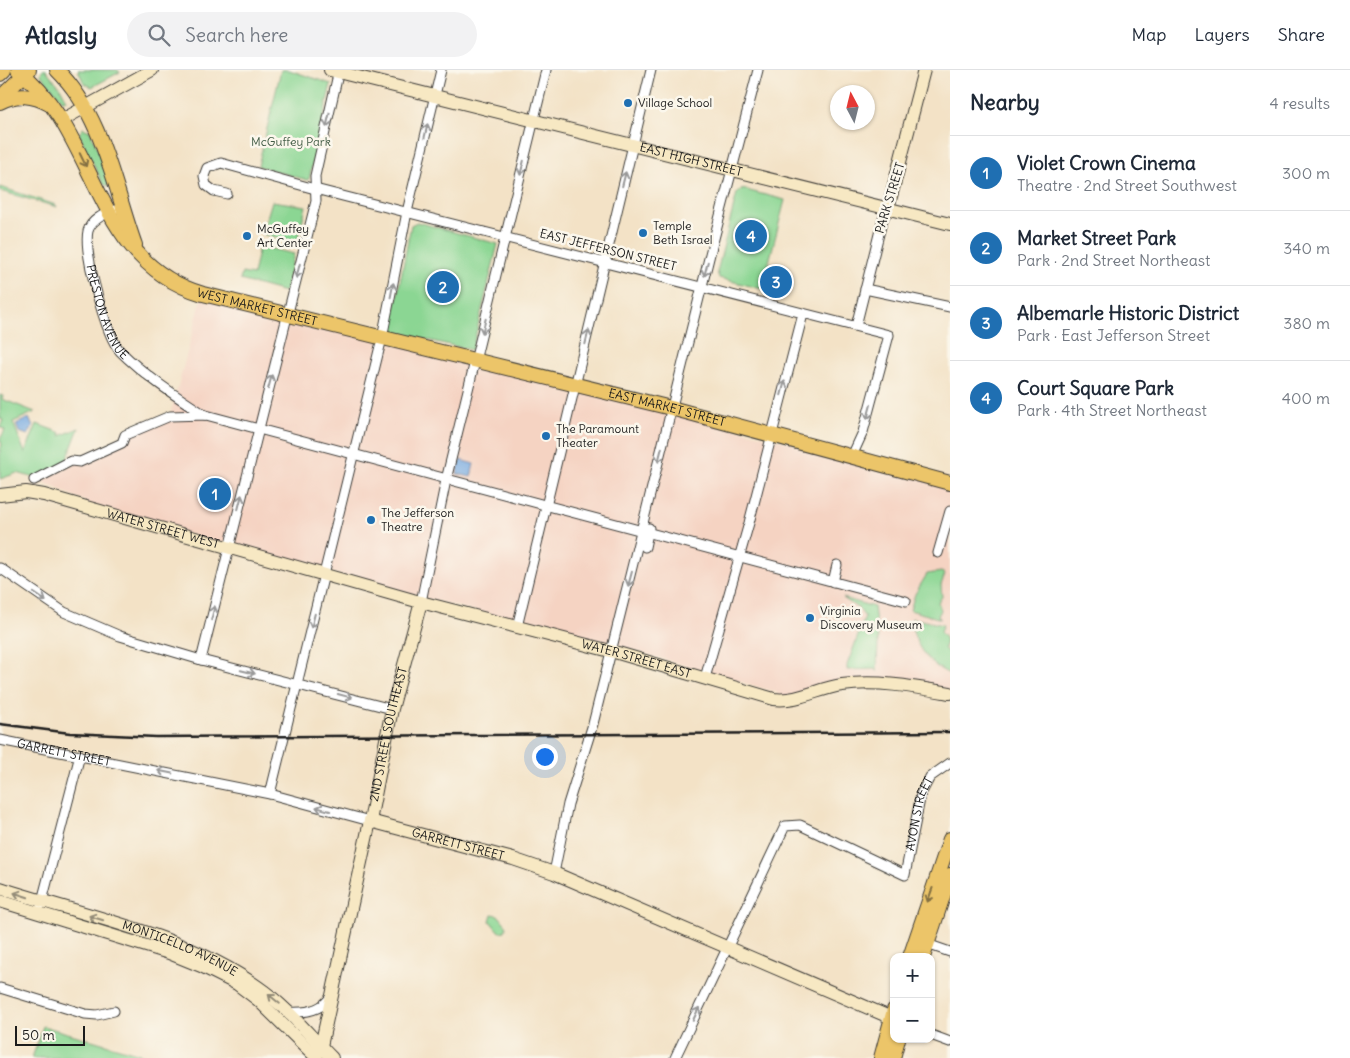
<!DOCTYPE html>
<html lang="en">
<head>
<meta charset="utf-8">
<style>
  :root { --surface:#fff; --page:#f2f2f3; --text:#1f2937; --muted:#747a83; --line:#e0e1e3; --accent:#1f6fb2 }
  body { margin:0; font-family:Delius,sans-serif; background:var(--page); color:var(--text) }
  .controls { position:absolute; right:15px; bottom:15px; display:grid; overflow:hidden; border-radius:10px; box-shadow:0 1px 4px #0004 }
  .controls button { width:45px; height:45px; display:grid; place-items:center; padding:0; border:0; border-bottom:1px solid var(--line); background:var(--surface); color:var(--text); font:25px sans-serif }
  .compass { position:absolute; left:830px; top:15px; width:45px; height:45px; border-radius:50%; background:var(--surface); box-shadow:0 1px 4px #0004; rotate:353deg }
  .scale { position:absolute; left:15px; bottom:12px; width:70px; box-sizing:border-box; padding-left:5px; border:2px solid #1c1c1c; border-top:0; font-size:14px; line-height:18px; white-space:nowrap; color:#1c1c1c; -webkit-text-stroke:4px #fbf7ec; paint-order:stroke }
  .you { position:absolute; left:544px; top:686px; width:18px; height:18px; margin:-12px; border:4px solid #fff; border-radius:50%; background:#1a73e8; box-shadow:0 0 0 8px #1a73e833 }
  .badge { display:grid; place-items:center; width:32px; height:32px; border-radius:50%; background:var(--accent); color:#fff; font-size:16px; font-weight:700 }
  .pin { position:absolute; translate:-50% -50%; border:2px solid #fff; box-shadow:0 1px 5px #0006 }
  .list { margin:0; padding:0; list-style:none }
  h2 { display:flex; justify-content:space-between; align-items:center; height:65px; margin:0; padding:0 20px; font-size:21px }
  h2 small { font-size:16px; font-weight:400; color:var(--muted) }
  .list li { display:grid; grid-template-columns:32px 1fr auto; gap:15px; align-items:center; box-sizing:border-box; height:75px; padding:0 20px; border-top:1px solid var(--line) }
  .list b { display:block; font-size:19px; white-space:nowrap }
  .list p { margin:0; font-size:16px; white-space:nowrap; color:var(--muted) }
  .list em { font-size:16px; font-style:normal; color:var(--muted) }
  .icon { flex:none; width:28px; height:28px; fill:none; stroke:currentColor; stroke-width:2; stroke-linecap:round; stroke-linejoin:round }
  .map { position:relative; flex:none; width:950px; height:988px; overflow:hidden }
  header { display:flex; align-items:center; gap:30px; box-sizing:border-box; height:70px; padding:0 25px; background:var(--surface); border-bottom:1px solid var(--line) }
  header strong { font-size:24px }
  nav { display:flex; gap:28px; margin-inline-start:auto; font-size:18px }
  .search { width:350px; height:45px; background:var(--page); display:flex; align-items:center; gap:12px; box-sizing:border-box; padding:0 18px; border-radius:28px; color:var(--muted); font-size:19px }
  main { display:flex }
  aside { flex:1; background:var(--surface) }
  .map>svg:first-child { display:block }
  .built { fill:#f5d3c2 }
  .green { fill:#8bd693; stroke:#547958 }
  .water { fill:#73a7e0; stroke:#48627e }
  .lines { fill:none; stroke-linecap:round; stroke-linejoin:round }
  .street-casing { stroke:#3c3a36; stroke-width:11 }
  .secondary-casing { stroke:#3c3a36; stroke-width:14 }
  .primary-casing { stroke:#3c3a36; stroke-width:16 }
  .street { stroke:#fff; stroke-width:9 }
  .secondary { stroke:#f7e8c3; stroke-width:12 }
  .primary { stroke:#ecc569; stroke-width:14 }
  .rail { stroke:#1c1c1c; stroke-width:2.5 }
  .oneway { stroke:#999 }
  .oneway2 { stroke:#847042 }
  .oneway3 { stroke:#948c78 }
  .poi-dot { fill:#1f6fb2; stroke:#fbf7ec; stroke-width:2 }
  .labels { text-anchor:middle; stroke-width:5; stroke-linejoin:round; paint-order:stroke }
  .poi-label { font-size:12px; fill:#1c1c1c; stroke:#fbf7ec; text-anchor:start }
  .park-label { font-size:12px; fill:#435d46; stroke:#fbf7ec }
  .street-label { font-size:12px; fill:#1c1c1c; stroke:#fbf7ec }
</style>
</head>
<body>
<header>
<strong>Atlasly</strong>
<div class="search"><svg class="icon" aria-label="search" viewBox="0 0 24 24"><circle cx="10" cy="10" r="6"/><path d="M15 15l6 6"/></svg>Search here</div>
<nav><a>Map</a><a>Layers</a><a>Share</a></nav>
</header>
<main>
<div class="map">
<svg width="950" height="988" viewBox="0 0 950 988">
  <rect width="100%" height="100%" fill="#fbf7ec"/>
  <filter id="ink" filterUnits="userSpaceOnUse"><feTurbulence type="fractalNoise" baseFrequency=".02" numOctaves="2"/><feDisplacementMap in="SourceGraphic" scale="10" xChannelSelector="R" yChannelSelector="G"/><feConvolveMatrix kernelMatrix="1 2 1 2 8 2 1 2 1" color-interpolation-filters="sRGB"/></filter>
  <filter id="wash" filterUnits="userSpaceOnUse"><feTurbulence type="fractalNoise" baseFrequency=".0096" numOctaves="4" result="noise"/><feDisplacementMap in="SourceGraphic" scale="20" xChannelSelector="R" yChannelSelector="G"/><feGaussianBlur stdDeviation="1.12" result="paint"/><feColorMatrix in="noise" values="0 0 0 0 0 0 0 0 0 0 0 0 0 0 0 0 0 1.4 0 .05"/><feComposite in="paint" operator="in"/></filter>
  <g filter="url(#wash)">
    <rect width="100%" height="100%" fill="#f3e2c6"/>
    <path class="built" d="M203,224L950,413V623L860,613L783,630L776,622L612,574L527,555L108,442L39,410L122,373L125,365L170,346Z"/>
    <g class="green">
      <path d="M42,0H46L60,17L67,30H62L41,5Z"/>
      <path d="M78,0H118L120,2L92,17L84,13Z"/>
      <path d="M281,0H289L331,14L309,109L307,110L258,96Z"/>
      <path d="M83,58L90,61L111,112L108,116L103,114L79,64Z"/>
      <path d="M0,117L56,135L57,137L0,121Z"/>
      <path d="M742,119L785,130L762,219L719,208L717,202L737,123Z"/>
      <path d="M272,131L306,136L297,172L262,164Z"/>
      <path d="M417,152L498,174L472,280L396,263L391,259L411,155Z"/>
      <path d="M259,176L294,184L285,222L240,210L242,203L253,205Z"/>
      <path d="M0,325L3,326L2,329L35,342L13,352L25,383L37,354L61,363L60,366L79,358L65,394L35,408L17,403L0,409V379L2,375L0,369L5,360L0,357L3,350L0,348Z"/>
      <path d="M941,502L945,504L941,515L942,527L938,532L941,540L938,546L941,549L910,540L915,524L927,504Z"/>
      <path d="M843,528L874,537L878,569L877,602L875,599L847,600V595L865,547L859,539Z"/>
      <path d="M912,548L943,555L940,562C946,568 947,570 944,578L950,585V604C928,595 911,572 912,548Z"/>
      <path d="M492,844L498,845L507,856L505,861L499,862L490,851Z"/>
      <path d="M43,956L154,988H32Z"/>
    </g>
    <g class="water">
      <path d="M29,348L33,357L28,365L19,362L16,354Z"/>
      <path d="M460,390L474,394L471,407L457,404Z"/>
    </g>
  </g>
  <g filter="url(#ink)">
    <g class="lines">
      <defs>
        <g id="street">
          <path d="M227,124L214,121L206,115L204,106L207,98L221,93L315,119L889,265L863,362L852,386"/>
          <path id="s1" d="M114,140C104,144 91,150 88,161C83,182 106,266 120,281C145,306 176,326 205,345"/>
          <path d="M865,219L950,237"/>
          <path d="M856,256L882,152L888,138"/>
          <path d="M34,410L71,391L80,392L122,373L125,365L170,346L206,345L906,531"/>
          <path d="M645,477L649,458"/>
          <path d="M938,483L950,441"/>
          <path d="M0,498L64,542L120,566L201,590L392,639"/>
          <path d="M833,512L837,495"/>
          <path d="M421,532L446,410L546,0"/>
          <path d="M517,557L651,0"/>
          <path d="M201,590L316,131L315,106L339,0"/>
          <path d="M705,608L749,453L803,244"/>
          <path id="s2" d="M0,670L270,724L370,751"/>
          <path d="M270,724L382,268L407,142L441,0"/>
          <path d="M554,803L568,734L593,654L710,184L758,0"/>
          <path d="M41,835L80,685"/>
          <path d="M924,873L950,882"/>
          <path d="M0,918L85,944L97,945L114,941"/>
          <path d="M289,942C304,943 322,941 331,926"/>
          <path d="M931,965L950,972"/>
          <path id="s3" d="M675,988L785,756L800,755L905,805L921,724L930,707L950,693"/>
        </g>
        <g id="secondary">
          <path id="s4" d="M330,0L950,154"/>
          <path d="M62,50L152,0"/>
          <path d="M888,138L924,0"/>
          <path id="s5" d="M0,425L26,422L44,425L413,530L618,583L774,629C798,632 819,618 842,615C877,610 915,617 950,623"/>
          <path id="s6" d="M370,751L513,789L554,803L894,949"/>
          <path id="s7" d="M0,818C86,846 184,864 258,917C287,937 308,964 332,988"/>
          <path d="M0,831L169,883L201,896L237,914L258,930L317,988"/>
          <path id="s8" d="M321,976L370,751L392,639L421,532"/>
        </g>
        <g id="primary">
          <path id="s9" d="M18,0C99,63 92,192 203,224L671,338L950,413"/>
          <path d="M57,0C103,45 114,117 135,175"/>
          <path d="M0,4L4,0"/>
          <path d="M0,28L29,0"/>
          <path d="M0,32C16,23 34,25 49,34"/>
          <path d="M910,887L950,769"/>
          <path d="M923,887L950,805"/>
          <path d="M881,988L894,940"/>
          <path d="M893,988L898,969"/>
        </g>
      </defs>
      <use href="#street" class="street-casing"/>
      <use href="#secondary" class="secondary-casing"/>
      <use href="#primary" class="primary-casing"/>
      <use href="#street" class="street"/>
      <use href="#secondary" class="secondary"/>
      <use href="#primary" class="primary"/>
      <path class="rail" d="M0,654L70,663L156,667L950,662"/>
    </g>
    <defs><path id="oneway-shaft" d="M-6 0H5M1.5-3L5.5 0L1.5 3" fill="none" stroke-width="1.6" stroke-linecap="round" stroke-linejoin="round" transform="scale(1.25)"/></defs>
    <g class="oneway">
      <use href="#oneway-shaft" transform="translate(328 50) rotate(103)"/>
      <use href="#oneway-shaft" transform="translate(426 61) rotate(-77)"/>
      <use href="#oneway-shaft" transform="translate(522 98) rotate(104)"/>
      <use href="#oneway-shaft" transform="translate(624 109) rotate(-76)"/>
      <use href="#oneway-shaft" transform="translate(706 199) rotate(104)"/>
      <use href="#oneway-shaft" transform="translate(298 201) rotate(104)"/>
      <use href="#oneway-shaft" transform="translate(392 220) rotate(-79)"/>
      <use href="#oneway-shaft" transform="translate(484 256) rotate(103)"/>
      <use href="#oneway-shaft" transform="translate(587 267) rotate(-77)"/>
      <use href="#oneway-shaft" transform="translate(270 312) rotate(-75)"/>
      <use href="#oneway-shaft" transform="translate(783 318) rotate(-76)"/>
      <use href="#oneway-shaft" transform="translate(869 342) rotate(105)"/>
      <use href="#oneway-shaft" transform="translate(660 385) rotate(104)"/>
      <use href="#oneway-shaft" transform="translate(240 432) rotate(-76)"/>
      <use href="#oneway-shaft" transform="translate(630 509) rotate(105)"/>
      <use href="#oneway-shaft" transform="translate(40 527) rotate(35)"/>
      <use href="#oneway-shaft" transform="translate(213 543) rotate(-76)"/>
      <use href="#oneway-shaft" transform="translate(313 551) rotate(104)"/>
      <use href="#oneway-shaft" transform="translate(248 602) rotate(14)"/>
      <use href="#oneway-shaft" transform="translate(345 626) rotate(15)"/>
      <use href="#oneway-shaft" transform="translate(165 702) rotate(-168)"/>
      <use href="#oneway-shaft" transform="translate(323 739) rotate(-165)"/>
      <use href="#oneway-shaft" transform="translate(696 944) rotate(-65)"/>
    </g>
    <g class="oneway2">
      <use href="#oneway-shaft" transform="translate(83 90) rotate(64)"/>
      <use href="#oneway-shaft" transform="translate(930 825) rotate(110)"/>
    </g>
    <g class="oneway3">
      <use href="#oneway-shaft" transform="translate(21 825) rotate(-162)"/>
      <use href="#oneway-shaft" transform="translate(96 848) rotate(-163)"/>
      <use href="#oneway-shaft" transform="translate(274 929) rotate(-141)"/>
    </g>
  </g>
  <g class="poi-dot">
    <circle cx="628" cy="33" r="5"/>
    <circle cx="643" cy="163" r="5"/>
    <circle cx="247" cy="166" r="5"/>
    <circle cx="546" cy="366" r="5"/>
    <circle cx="371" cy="450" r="5"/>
    <circle cx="810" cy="548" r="5"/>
  </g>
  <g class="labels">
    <g class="poi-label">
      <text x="638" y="37">Village School</text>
      <text x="653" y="160">Temple<tspan x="653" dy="14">Beth Israel</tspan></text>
      <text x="257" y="163">McGuffey<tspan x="257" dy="14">Art Center</tspan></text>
      <text x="556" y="363">The Paramount<tspan x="556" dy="14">Theater</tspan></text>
      <text x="381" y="447">The Jefferson<tspan x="381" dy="14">Theatre</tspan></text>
      <text x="820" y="545">Virginia<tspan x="820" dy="14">Discovery Museum</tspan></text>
    </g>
    <g class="park-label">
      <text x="291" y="76">McGuffey Park</text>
    </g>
    <g class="street-label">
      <text dy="4" stroke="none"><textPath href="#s4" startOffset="372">EAST HIGH STREET</textPath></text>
      <text transform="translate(890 128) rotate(-73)" y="4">PARK STREET</text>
      <text transform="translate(608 180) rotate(14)" y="4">EAST JEFFERSON STREET</text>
      <text dy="4" stroke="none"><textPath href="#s9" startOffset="354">WEST MARKET STREET</textPath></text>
      <text dy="4" stroke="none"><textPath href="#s1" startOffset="119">PRESTON AVENUE</textPath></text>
      <text dy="4" stroke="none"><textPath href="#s9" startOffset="776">EAST MARKET STREET</textPath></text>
      <text dy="4" stroke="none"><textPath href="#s5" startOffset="168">WATER STREET WEST</textPath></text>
      <text dy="4" stroke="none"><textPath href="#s5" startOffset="659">WATER STREET EAST</textPath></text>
      <text dy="4" stroke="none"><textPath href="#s8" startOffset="319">2ND STREET SOUTHEAST</textPath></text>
      <text dy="4" stroke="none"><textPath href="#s2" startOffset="65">GARRETT STREET</textPath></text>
      <text dy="4" stroke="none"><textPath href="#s3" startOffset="451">AVON STREET</textPath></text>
      <text dy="4" stroke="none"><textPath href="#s6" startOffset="91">GARRETT STREET</textPath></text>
      <text dy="4" stroke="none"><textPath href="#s7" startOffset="190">MONTICELLO AVENUE</textPath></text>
    </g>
  </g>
</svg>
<div class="controls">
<button>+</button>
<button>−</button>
</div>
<svg class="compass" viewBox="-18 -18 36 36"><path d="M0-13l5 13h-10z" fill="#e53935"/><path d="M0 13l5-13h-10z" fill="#747a83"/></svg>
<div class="scale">50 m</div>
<div class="you"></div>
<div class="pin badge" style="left:215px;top:424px">1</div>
<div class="pin badge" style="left:443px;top:217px">2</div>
<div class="pin badge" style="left:776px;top:212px">3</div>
<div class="pin badge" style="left:751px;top:166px">4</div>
</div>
<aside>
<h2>Nearby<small>4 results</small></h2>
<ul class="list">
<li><span class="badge">1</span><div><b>Violet Crown Cinema</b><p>Theatre · 2nd Street Southwest</p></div><em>300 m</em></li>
<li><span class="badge">2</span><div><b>Market Street Park</b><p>Park · 2nd Street Northeast</p></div><em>340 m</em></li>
<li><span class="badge">3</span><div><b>Albemarle Historic District</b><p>Park · East Jefferson Street</p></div><em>380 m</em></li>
<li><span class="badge">4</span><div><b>Court Square Park</b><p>Park · 4th Street Northeast</p></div><em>400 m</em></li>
</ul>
</aside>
</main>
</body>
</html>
